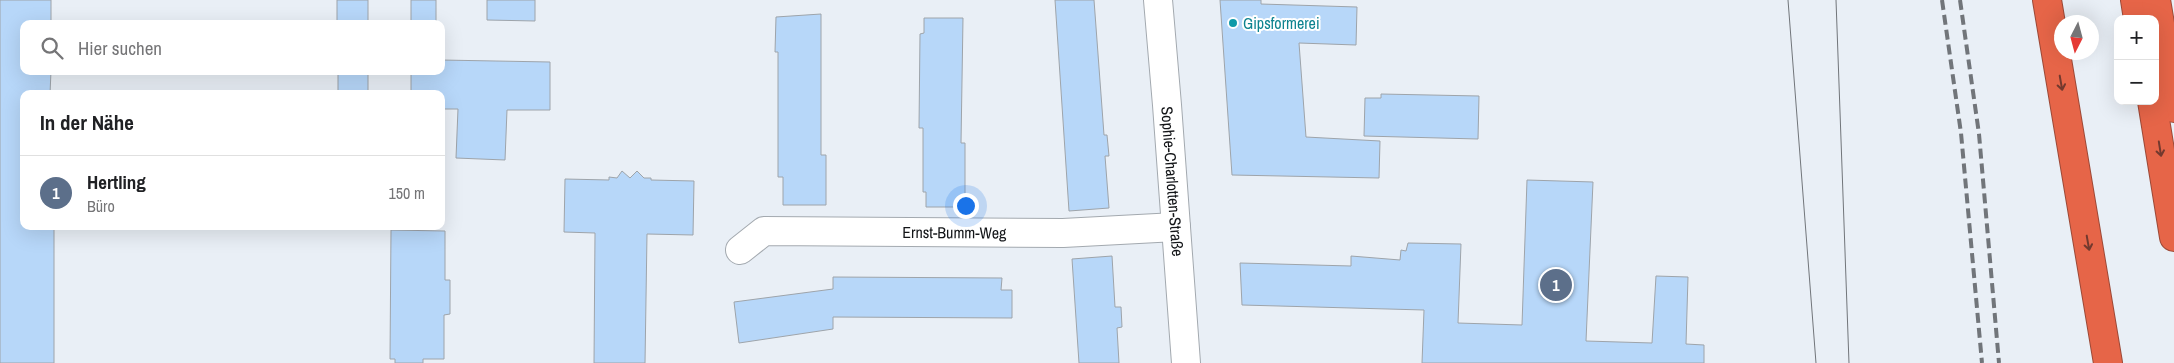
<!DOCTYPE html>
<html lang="de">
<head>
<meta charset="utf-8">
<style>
  :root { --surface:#fff; --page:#f2f2f2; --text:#202124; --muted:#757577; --line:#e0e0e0; --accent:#6143bb }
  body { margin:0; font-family:"Archivo Narrow",sans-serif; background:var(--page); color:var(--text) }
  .controls { position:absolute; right:15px; top:15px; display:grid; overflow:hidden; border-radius:10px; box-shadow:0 5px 20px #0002 }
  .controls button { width:45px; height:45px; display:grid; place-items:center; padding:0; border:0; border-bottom:1px solid var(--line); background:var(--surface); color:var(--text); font:25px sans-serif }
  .compass { position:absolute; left:2054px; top:15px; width:45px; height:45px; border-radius:50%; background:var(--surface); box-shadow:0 5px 20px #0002; rotate:186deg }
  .you { position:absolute; left:965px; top:205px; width:18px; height:18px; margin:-12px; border:4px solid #fff; border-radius:50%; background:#1a73e8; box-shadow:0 0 0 8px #1a73e833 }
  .badge { display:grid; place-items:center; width:32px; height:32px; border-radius:50%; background:var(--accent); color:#fff; font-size:16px; font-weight:700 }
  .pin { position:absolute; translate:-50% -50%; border:2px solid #fff; box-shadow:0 1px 5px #0006 }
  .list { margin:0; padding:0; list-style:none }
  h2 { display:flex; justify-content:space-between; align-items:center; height:65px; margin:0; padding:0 20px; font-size:21px }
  h2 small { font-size:16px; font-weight:400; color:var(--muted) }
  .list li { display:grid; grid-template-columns:32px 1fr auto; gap:15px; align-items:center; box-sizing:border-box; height:75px; padding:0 20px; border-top:1px solid var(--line) }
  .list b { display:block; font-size:19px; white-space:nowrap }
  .list p { margin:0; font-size:16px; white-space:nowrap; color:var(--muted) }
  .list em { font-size:16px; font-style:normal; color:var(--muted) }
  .icon { flex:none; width:28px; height:28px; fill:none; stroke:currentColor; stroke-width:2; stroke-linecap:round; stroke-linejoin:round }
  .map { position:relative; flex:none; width:2174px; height:363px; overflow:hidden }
  .search { position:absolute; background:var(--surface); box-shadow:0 5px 20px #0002; left:20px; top:20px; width:425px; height:55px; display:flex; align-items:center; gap:12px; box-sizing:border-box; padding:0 18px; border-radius:10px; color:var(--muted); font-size:19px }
  .panel { position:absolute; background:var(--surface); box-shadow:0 5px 20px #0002; left:20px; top:90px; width:425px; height:140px; border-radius:10px }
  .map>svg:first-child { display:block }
  .building { fill:#b7d7f9; stroke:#9ea4aa }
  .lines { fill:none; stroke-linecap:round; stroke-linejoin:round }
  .minor-casing { stroke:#a3a9af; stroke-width:30 }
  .motorway-casing { stroke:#9c4937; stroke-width:30 }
  .minor { stroke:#fff; stroke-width:28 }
  .motorway { stroke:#e66548; stroke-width:28 }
  .tram { stroke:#71757a; stroke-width:1 }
  .rail { stroke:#71757a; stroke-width:4; stroke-dasharray:10 5; stroke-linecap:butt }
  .oneway { stroke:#72392e }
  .culture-dot { fill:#0f9aa8; stroke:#fff; stroke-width:2 }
  .labels { text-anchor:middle; stroke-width:4; stroke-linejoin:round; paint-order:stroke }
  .culture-label { font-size:16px; fill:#0d838f; stroke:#fff; text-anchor:start }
  .street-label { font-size:16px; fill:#131518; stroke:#fff }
</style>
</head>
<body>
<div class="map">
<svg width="2174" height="363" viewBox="0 0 2174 363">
  <rect width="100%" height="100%" fill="#e9eff6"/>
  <g class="building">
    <path d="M0,0H51V24H24V71H51L50,94H24V226H54V363H0Z"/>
    <rect x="337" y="0" width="31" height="24"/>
    <rect x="411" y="0" width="25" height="24"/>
    <path d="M487,0H535V21L487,20Z"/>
    <path d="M1055,0H1094L1104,135H1107L1109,156H1105L1109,208L1069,211Z"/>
    <path d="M1220,0H1261V4L1357,7L1356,45L1299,43L1306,137L1380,141L1379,178L1232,175Z"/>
    <path d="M821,14V155H826V205H783V177H778V52H775L776,17Z"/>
    <path d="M924,18H963L961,143H965V207H926V192H923V128H919L920,34L924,33Z"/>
    <path d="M441,60L550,62V110H507L505,160L456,158L458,109H441V94H411V71H441Z"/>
    <rect x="338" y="71" width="30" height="23"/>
    <path d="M1381,94L1479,96L1478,139L1364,136L1365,98H1381Z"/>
    <path d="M622,171L630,178L637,171L644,178H651V180L694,181L693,235L647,234L645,363H594L595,233L564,232L565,179L609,180V177L617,178Z"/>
    <path d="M1527,180L1593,182L1586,341L1652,343L1656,276L1688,277L1686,344L1704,345V363H1422L1424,310L1242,305L1240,263L1351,266V256L1400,260L1401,250L1406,251L1408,243L1461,244L1458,323L1522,325Z"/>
    <path d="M391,230L445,231V280H450V314L444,315V359H423V363H395V359H390Z"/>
    <path d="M1112,256L1115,307H1121L1122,327L1117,328L1119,363H1079L1072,259Z"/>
    <path d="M833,277L1002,278L1001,290H1012V318L833,317V329L739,343L734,302L833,289Z"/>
  </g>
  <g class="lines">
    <defs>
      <g id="minor">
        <path id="s1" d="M1158,0L1167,105L1186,363"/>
        <path id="s2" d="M740,250L764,231L1063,233L1176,227"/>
      </g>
      <g id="motorway">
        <path d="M2047,0L2108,363"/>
        <path d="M2135,0L2138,19"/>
        <path d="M2156,0L2174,108"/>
        <path d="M2152,101L2174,237"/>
      </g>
    </defs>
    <use href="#minor" class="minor-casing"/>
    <use href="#motorway" class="motorway-casing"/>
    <use href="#minor" class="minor"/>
    <use href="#motorway" class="motorway"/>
    <g class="tram">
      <path d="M1788,0L1816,363"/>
      <path d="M1836,0L1849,363"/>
    </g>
    <g class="rail">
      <path d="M1942,0L1961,133L1982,363"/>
      <path d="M1960,0L1979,134L1999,363"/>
    </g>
  </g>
  <defs><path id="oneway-shaft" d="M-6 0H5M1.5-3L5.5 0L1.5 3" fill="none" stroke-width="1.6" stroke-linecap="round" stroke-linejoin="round" transform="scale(1.25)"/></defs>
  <g class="oneway">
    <use href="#oneway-shaft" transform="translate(2061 83) rotate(80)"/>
    <use href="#oneway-shaft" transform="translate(2160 149) rotate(81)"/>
    <use href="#oneway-shaft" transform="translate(2088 243) rotate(80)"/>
  </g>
  <circle class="culture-dot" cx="1233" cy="23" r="5"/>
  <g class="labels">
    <g class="culture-label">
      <text x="1243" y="29">Gipsformerei</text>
    </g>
    <g class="street-label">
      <text dy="6" stroke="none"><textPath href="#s1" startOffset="182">Sophie-Charlotten-Straße</textPath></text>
      <text dy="6" stroke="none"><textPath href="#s2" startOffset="221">Ernst-Bumm-Weg</textPath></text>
    </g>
  </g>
</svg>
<div class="controls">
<button>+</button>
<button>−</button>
</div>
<svg class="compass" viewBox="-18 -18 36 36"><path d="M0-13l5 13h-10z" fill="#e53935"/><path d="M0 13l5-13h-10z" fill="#757577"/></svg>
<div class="you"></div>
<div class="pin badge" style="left:1556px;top:285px;background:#5c6f8a">1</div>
<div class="search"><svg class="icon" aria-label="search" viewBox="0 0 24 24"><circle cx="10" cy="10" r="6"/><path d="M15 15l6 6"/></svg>Hier suchen</div>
<section class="panel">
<h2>In der Nähe<small></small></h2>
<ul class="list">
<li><span class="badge" style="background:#5c6f8a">1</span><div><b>Hertling</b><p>Büro</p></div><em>150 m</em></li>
</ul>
</section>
</div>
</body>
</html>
